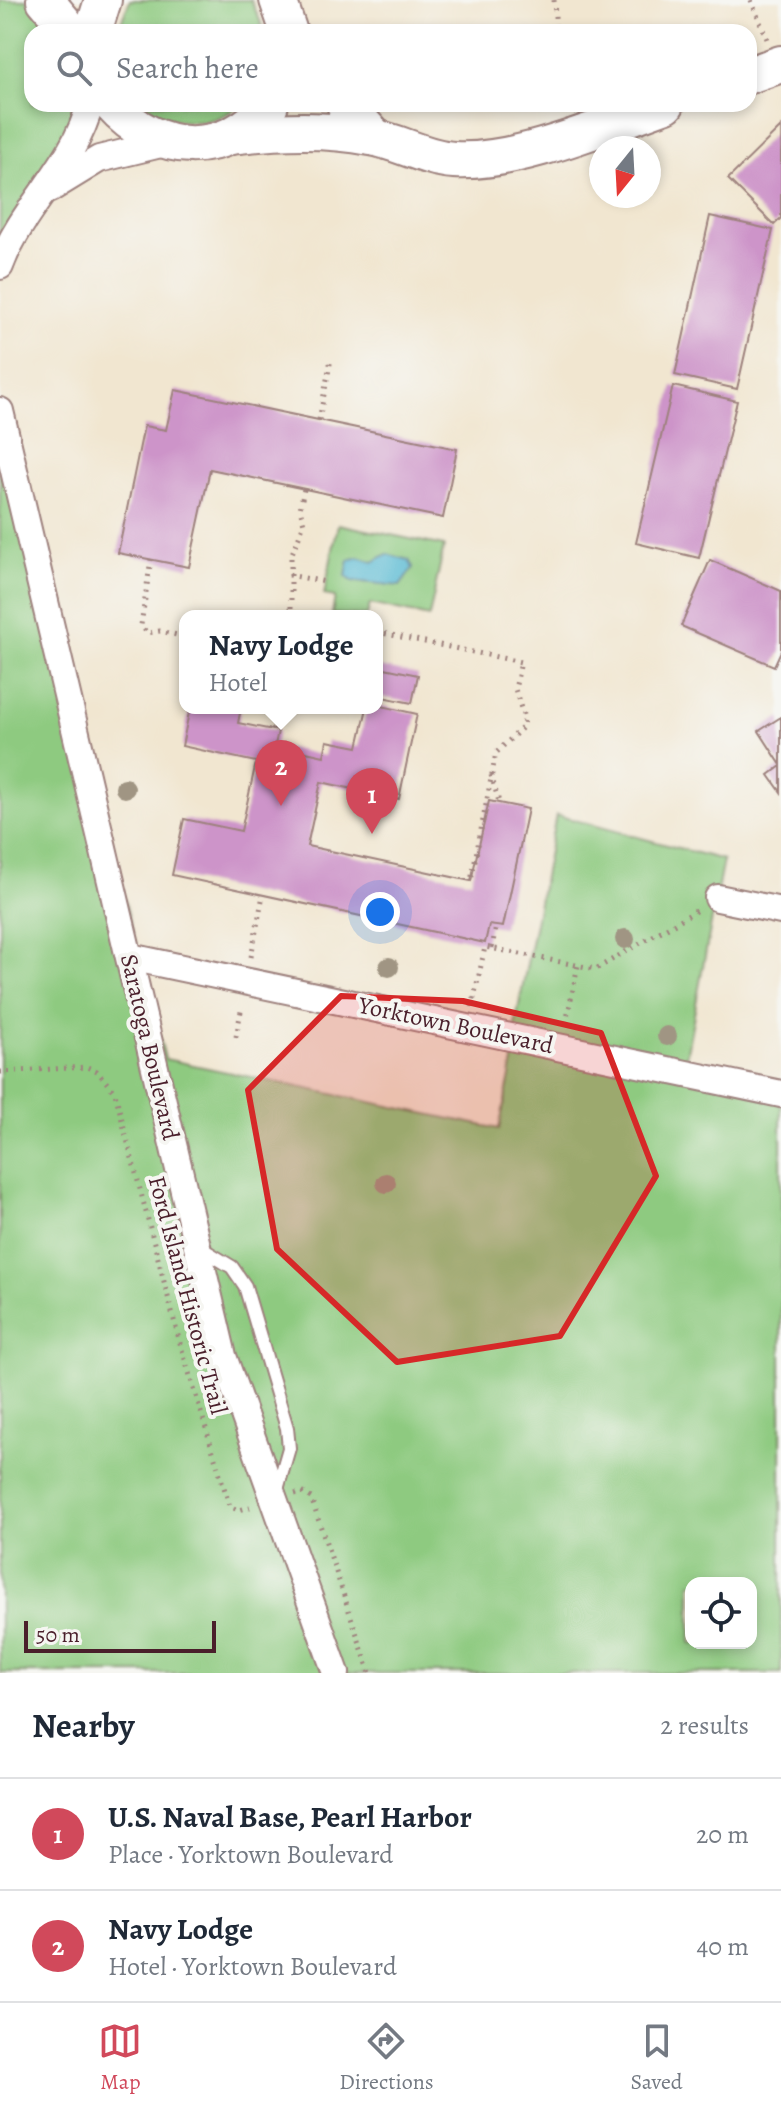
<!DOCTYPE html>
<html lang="en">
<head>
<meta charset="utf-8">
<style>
  :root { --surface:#fff; --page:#f2f2f3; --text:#1f2937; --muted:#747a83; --line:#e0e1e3; --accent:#d1495b }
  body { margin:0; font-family:Alegreya,serif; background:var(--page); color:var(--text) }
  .controls { position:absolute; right:24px; bottom:24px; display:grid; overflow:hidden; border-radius:16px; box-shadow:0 4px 12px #0003 }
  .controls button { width:72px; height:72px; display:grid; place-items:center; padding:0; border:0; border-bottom:2px solid var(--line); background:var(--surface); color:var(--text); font:40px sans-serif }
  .compass { position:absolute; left:589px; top:136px; width:72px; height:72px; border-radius:50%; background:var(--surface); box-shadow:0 4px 12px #0003; rotate:198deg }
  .scale { position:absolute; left:24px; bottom:20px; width:192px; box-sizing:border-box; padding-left:8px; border:4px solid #4a1f2b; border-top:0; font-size:22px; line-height:28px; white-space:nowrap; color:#4a1f2b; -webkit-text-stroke:6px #f6f6f2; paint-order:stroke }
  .you { position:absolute; left:380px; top:912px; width:28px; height:28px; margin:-20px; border:6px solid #fff; border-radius:50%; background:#1a73e8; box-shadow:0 0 0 12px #1a73e833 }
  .badge { display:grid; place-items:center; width:52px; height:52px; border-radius:50%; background:var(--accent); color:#fff; font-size:26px; font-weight:700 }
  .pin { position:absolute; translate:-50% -66px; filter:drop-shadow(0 2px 4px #0008) }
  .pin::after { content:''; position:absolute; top:42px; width:28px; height:24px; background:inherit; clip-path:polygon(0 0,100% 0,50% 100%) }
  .popup { position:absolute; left:179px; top:610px; width:204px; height:104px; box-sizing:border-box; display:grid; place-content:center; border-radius:16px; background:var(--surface); filter:drop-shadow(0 2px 6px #0005); font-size:26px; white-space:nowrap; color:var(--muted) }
  .popup b { font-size:30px; color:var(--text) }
  .popup::after { content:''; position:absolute; left:50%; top:100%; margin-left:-16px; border:16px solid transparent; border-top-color:var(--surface) }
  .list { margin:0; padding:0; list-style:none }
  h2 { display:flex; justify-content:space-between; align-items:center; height:104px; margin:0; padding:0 32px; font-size:34px }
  h2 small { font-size:26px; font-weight:400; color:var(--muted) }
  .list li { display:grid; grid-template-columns:52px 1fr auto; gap:24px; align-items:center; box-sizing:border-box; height:112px; padding:0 32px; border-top:2px solid var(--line) }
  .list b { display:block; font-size:30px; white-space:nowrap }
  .list p { margin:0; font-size:26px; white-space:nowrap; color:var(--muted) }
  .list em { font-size:26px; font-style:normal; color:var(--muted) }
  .icon { flex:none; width:44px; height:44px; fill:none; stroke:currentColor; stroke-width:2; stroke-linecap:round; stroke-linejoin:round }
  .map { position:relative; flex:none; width:781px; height:1673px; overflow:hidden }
  .search { position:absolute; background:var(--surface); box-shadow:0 4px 12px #0003; left:24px; right:24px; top:24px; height:88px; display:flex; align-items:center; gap:20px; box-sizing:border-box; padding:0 28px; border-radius:24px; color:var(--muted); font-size:30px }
  .sheet { height:328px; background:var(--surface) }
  nav { display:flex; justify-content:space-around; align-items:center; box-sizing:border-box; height:112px; border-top:2px solid var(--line); background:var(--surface); font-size:22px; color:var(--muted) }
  nav a { display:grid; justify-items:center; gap:4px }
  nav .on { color:var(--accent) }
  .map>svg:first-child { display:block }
  .green { fill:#8eca80; stroke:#6c7456; stroke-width:2; fill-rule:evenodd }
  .water { fill:#54b9d3; stroke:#4f6c7f; stroke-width:2 }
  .building { fill:#cd94c9 }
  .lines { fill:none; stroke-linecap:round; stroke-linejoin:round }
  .lane-casing { stroke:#9e827e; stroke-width:16 }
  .street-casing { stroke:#9e827e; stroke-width:30 }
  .secondary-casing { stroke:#9e827e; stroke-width:40 }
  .path { stroke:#9e827e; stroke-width:5; stroke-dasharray:2 6; stroke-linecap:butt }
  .lane { stroke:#fff; stroke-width:12 }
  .street { stroke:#fff; stroke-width:26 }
  .secondary { stroke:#fff; stroke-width:36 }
  .tree { fill:#a09583 }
  .marked { fill:#d62828; fill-opacity:0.2; stroke:#d62828; stroke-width:6; stroke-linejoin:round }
  .labels { text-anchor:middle; stroke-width:8; stroke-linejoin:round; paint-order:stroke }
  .street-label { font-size:24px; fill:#4a1f2b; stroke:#f6f6f2 }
</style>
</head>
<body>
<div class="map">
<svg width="781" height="1673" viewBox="0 0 781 1673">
  <rect width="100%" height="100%" fill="#f6f6f2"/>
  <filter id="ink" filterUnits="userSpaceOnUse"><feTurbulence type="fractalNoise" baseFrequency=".0125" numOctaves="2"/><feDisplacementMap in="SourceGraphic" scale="16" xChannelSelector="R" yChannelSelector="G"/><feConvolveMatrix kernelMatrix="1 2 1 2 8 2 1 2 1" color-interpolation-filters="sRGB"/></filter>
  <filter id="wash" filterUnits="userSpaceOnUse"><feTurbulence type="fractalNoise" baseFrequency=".006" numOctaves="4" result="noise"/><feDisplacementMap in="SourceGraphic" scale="32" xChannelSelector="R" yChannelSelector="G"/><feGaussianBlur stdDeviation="1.8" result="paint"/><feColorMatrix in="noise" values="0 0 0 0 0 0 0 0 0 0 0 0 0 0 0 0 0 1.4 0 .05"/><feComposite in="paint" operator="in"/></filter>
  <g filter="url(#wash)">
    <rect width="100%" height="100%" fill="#f1e6d0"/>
    <g class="green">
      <path d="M0,0H45L72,32H32V104H90L0,266Z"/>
      <path d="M130,0H251L265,32H117Z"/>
      <path d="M142,104H240C212,130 170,125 142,104Z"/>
      <path d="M0,411L165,1059L499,1129L518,1038L513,1036L556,815L723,860L683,1073L781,1094V1673H0ZM691,1583H751V1643H691Z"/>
      <path d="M338,524L444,546L429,617L370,604L367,616L332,614L335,597L324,595Z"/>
    </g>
    <path class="water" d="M387,554L409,560L413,568L400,586L352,581L346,576L349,560L359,557L373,562Z"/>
    <g id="blocks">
      <g class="building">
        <path d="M781,127V218L774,225L728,179Z"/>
        <path d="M710,216L773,230L737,389L675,375Z"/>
        <path d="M673,386L737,401L699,558L636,543Z"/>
        <path d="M175,390L457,449L443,518L210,469L189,567L118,553L144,426L166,430Z"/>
        <path d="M710,560L781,591V651L774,666L681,626Z"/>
        <path d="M380,667L418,675L412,703L377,696Z"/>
        <path d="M377,705L417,714L399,799L321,782L307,846L471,881L489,801L528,809L503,927L489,925L485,943L172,875L184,819L241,831L256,762L182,746L190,708H241L238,723L278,731L275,745L324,756L327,741L358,747L367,708H377Z"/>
        <path d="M781,717V765L759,731Z"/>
        <path d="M781,766V792L769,775Z"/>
      </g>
    </g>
  </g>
  <g filter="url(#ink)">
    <use href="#blocks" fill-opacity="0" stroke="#9e827e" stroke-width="2"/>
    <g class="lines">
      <defs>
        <path id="lane" d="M199,1247L232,1267L245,1286L287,1428L289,1448L276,1493"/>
        <g id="street">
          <path d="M50,189L99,159L169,142"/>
          <path d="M0,266C21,208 75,165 90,104"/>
          <path d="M0,411L223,1356L336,1673"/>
          <path d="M718,898L781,911"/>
          <path d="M130,957L781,1094"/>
        </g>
        <g id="secondary">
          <path d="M45,0L72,32"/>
          <path d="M278,0L289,32"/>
          <path d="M93,32L103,0"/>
          <path d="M749,75L781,64"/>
          <path d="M111,104C157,156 225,159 270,104"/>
          <path d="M345,104L375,137"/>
          <path d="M231,136C278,130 325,128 371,137C400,142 424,158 454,160C516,164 606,125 666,104"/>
        </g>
      </defs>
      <use href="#lane" class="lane-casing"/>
      <use href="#street" class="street-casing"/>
      <use href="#secondary" class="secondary-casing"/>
      <g class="path">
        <path d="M554,0L556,32"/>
        <path d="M751,0L767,39"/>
        <path d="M319,420L331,359"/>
        <path d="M151,559L141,625L147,633L160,631L185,637"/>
        <path d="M289,575L326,582"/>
        <path d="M291,616V556L304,524L300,509L304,489"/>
        <path d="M377,632L521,662L515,689L524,718L523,727L496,753L471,881"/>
        <path d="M273,730L277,708"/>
        <path d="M491,775L499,802"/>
        <path d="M492,948L496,926"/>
        <path d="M251,957L263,895"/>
        <path d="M472,1007L485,947L596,969L699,909"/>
        <path d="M566,1023L578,965"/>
        <path d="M236,1037L242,1006"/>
        <path d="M0,1072L87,1067L97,1071L115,1093L180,1343L230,1507L239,1510L250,1507"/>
        <path d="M295,1494L302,1492L311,1498L370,1673"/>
      </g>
      <use href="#lane" class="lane"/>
      <use href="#street" class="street"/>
      <use href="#secondary" class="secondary"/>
    </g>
    <g class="tree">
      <circle cx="125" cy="788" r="10"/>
      <circle cx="625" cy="939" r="10"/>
      <circle cx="389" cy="967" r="10"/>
      <circle cx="667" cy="1036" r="10"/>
      <circle cx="386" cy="1183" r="10"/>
    </g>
  </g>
  <path class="marked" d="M341,996L463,1001L601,1033L656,1176L560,1336L397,1362L277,1249L248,1090Z"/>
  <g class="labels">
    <g class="street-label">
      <text transform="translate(456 1025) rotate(12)" y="8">Yorktown Boulevard</text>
      <text transform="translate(150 1047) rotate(77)" y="8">Saratoga Boulevard</text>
      <text transform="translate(188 1295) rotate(75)" y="8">Ford Island Historic Trail</text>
    </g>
  </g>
</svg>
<div class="controls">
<button><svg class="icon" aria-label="locate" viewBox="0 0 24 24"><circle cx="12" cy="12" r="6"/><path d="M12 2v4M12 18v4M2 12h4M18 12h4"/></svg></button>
</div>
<svg class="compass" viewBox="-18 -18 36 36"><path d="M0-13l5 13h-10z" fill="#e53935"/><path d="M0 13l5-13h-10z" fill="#747a83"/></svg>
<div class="scale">50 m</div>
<div class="you"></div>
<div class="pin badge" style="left:372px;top:834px">1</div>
<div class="pin badge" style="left:281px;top:806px">2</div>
<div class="popup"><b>Navy Lodge</b>Hotel</div>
<div class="search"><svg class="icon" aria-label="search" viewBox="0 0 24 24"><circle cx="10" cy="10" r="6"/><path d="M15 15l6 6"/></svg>Search here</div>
</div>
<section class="sheet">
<h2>Nearby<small>2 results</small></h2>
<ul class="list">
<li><span class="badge">1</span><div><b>U.S. Naval Base, Pearl Harbor</b><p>Place · Yorktown Boulevard</p></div><em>20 m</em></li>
<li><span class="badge">2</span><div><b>Navy Lodge</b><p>Hotel · Yorktown Boulevard</p></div><em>40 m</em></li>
</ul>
</section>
<nav>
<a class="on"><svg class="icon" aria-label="map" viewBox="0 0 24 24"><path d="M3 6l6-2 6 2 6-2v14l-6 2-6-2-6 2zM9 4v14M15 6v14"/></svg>Map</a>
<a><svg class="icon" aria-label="directions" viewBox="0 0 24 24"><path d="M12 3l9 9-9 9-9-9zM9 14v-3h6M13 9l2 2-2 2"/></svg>Directions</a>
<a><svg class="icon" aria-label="saved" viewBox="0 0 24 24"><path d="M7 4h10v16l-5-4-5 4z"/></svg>Saved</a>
</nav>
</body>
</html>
